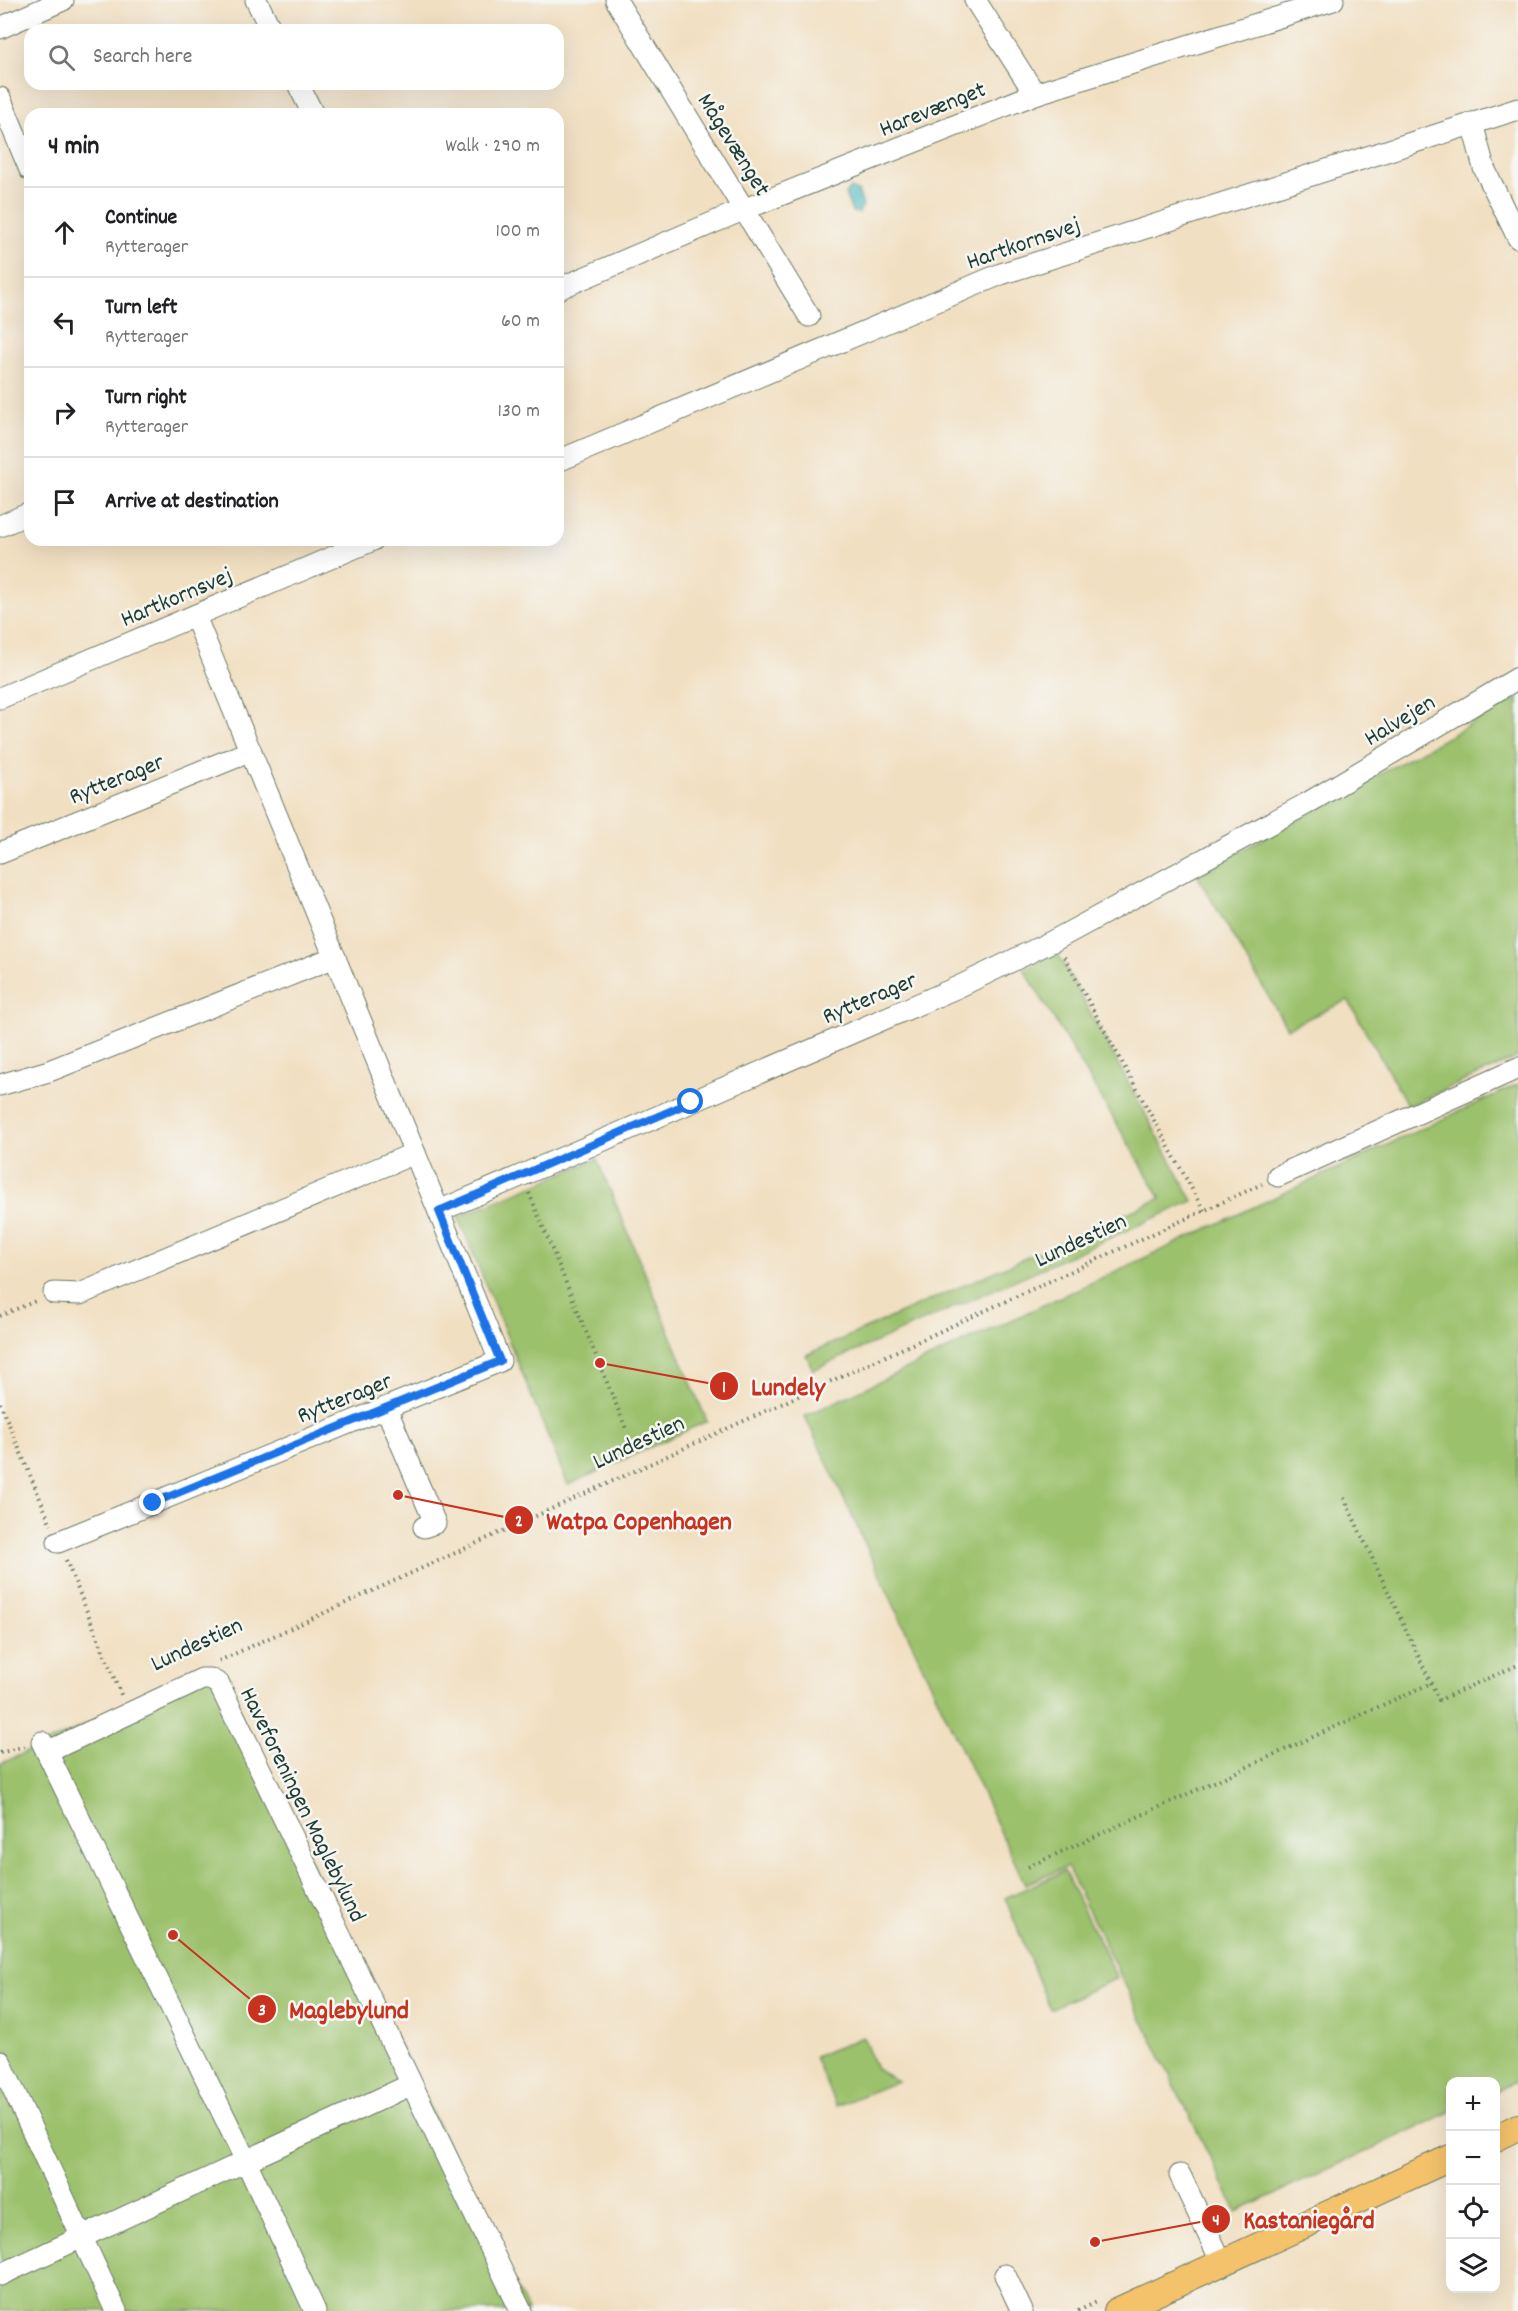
<!DOCTYPE html>
<html lang="en">
<head>
<meta charset="utf-8">
<style>
  :root { --surface:#fff; --page:#f6f6f6; --text:#202124; --muted:#757577; --line:#e0e0e0 }
  body { margin:0; font-family:Dekko,sans-serif; background:var(--page); color:var(--text) }
  .controls { position:absolute; right:18px; bottom:18px; display:grid; overflow:hidden; border-radius:12px; box-shadow:0 6px 24px #0002 }
  .controls button { width:54px; height:54px; display:grid; place-items:center; padding:0; border:0; border-bottom:2px solid var(--line); background:var(--surface); color:var(--text); font:30px sans-serif }
  .stop { position:absolute; width:18px; height:18px; margin:-14px; border:4px solid #1a73e8; border-radius:50%; background:#fff }
  .stop.end { background:#1a73e8; border-color:#fff; box-shadow:0 2px 6px #0008 }
  .list { margin:0; padding:0; list-style:none }
  h2 { display:flex; justify-content:space-between; align-items:center; height:78px; margin:0; padding:0 24px; font-size:26px }
  h2 small { font-size:20px; font-weight:400; color:var(--muted) }
  .list li { display:grid; grid-template-columns:39px 1fr auto; gap:18px; align-items:center; box-sizing:border-box; height:90px; padding:0 24px; border-top:2px solid var(--line) }
  .list b { display:block; font-size:22px; white-space:nowrap }
  .list p { margin:0; font-size:20px; white-space:nowrap; color:var(--muted) }
  .list em { font-size:20px; font-style:normal; color:var(--muted) }
  .icon { flex:none; width:33px; height:33px; fill:none; stroke:currentColor; stroke-width:2; stroke-linecap:round; stroke-linejoin:round }
  .map { position:relative; flex:none; width:1518px; height:2311px; overflow:hidden }
  .search { position:absolute; background:var(--surface); box-shadow:0 6px 24px #0002; left:24px; top:24px; width:540px; height:66px; display:flex; align-items:center; gap:15px; box-sizing:border-box; padding:0 21px; border-radius:18px; color:var(--muted); font-size:22px }
  .panel { position:absolute; background:var(--surface); box-shadow:0 6px 24px #0002; left:24px; top:108px; width:540px; height:438px; border-radius:18px }
  .map>svg:first-child { display:block }
  .green { fill:#9bc16c; stroke:#5d7f50; stroke-width:1.5 }
  .water { fill:#46b5be; stroke:#327979; stroke-width:1.5 }
  .lines { fill:none; stroke-linecap:round; stroke-linejoin:round }
  .minor-casing { stroke:#687665; stroke-width:23 }
  .major-casing { stroke:#687665; stroke-width:28 }
  .path { stroke:#687665; stroke-width:4; stroke-dasharray:1.5 4.5; stroke-linecap:butt }
  .minor { stroke:#fff; stroke-width:21 }
  .major { stroke:#f3c26a; stroke-width:26 }
  .route { stroke:#1a73e8; stroke-width:8 }
  .labels { text-anchor:middle; stroke-width:5; stroke-linejoin:round; paint-order:stroke }
  .street-label { font-size:24px; fill:#1f3d34; stroke:#f6f6f2 }
  .leader { fill:none; stroke:#c8321e; stroke-width:2 }
  .callout-dot { fill:#c8321e; stroke:#f6f6f2; stroke-width:2 }
  .mark-label { font-size:18px; text-anchor:middle; font-weight:bold; fill:#fff }
  .callout-label { font-size:26px; text-anchor:middle; font-weight:bold; fill:#c8321e; stroke:#f6f6f2; stroke-width:5; stroke-linejoin:round; paint-order:stroke }
</style>
</head>
<body>
<div class="map">
<svg width="1518" height="2311" viewBox="0 0 1518 2311">
  <rect width="100%" height="100%" fill="#f6f6f2"/>
  <filter id="ink" filterUnits="userSpaceOnUse"><feTurbulence type="fractalNoise" baseFrequency=".0167" numOctaves="2"/><feDisplacementMap in="SourceGraphic" scale="12" xChannelSelector="R" yChannelSelector="G"/><feConvolveMatrix kernelMatrix="1 2 1 2 8 2 1 2 1" color-interpolation-filters="sRGB"/></filter>
  <filter id="wash" filterUnits="userSpaceOnUse"><feTurbulence type="fractalNoise" baseFrequency=".008" numOctaves="4" result="noise"/><feDisplacementMap in="SourceGraphic" scale="24" xChannelSelector="R" yChannelSelector="G"/><feGaussianBlur stdDeviation="1.35" result="paint"/><feColorMatrix in="noise" values="0 0 0 0 0 0 0 0 0 0 0 0 0 0 0 0 0 1.4 0 .05"/><feComposite in="paint" operator="in"/></filter>
  <g filter="url(#wash)">
    <rect width="100%" height="100%" fill="#f1dfc1"/>
    <g class="green">
      <path d="M1518,698V1057L1408,1106L1348,1000L1287,1028L1197,875Z"/>
      <path d="M1057,952L1193,1201L813,1370L806,1355L1161,1198L1024,969Z"/>
      <path d="M1518,1084V2081L1496,2091V2082H1450V2112L1237,2212L1067,1867L1025,1884L805,1416Z"/>
      <path d="M597,1159L707,1421L568,1485L458,1217Z"/>
      <path d="M216,1666L528,2311H0V1764Z"/>
      <path d="M1064,1871L1117,1978L1050,2009L1005,1898Z"/>
      <path d="M863,2037L876,2069L898,2081L836,2106L814,2057Z"/>
    </g>
    <path class="water" d="M851,188L858,191L863,205L859,213L852,212L845,194Z"/>
  </g>
  <g filter="url(#ink)">
    <g class="lines">
      <defs>
        <g id="minor">
          <path d="M256,0L271,30"/>
          <path d="M616,0L809,316"/>
          <path d="M975,0L1035,94"/>
          <path d="M0,28L63,0"/>
          <path d="M298,84L313,114"/>
          <path d="M0,98L30,170"/>
          <path d="M1472,123L1484,168L1518,238"/>
          <path d="M558,289L745,209L1035,94L1333,0"/>
          <path d="M558,461L1001,274L1518,109"/>
          <path d="M0,526L30,513"/>
          <path d="M0,698L373,540"/>
          <path d="M0,853L251,751"/>
          <path d="M0,1085L49,1071L335,957"/>
          <path d="M1278,1176L1518,1068"/>
          <path d="M439,1211L958,987L1055,940L1306,804L1518,678"/>
          <path d="M54,1293L80,1294L415,1153"/>
          <path d="M386,1408L435,1523L424,1527"/>
          <path d="M58,1542L500,1361L195,616"/>
          <path d="M42,1742L246,2161L315,2311"/>
          <path d="M47,1752L202,1679H210L219,1684L521,2311"/>
          <path d="M0,2061L116,2311"/>
          <path d="M1180,2175L1222,2263"/>
          <path d="M0,2275L410,2085"/>
          <path d="M1005,2275L1022,2311"/>
        </g>
        <g id="major">
          <path d="M1496,2138L1518,2127"/>
          <path d="M1117,2311L1450,2158"/>
        </g>
      </defs>
      <use href="#minor" class="minor-casing"/>
      <use href="#major" class="major-casing"/>
      <g class="path">
        <path d="M1064,957L1204,1211"/>
        <path d="M529,1193L627,1431"/>
        <path d="M0,1316L38,1300"/>
        <path d="M0,1403L51,1525"/>
        <path d="M1344,1498L1439,1700L1518,1665"/>
        <path d="M66,1560L122,1697"/>
        <path d="M219,1661L1262,1184"/>
        <path d="M0,1753L25,1746"/>
        <path d="M1028,1867L1431,1683"/>
        <path d="M1078,2311L1097,2302"/>
      </g>
      <use href="#minor" class="minor"/>
      <use href="#major" class="major"/>
    </g>
  </g>
  <g class="lines" filter="url(#ink)">
    <path class="route" d="M153,1503L500,1361L439,1211L691,1102"/>
  </g>
  <g class="labels">
    <g class="street-label">
      <text transform="translate(932 108) rotate(-22)" y="8">Harevænget</text>
      <text transform="translate(735 144) rotate(58)" y="8">Mågevænget</text>
      <text transform="translate(1023 242) rotate(-19)" y="8">Hartkornsvej</text>
      <text transform="translate(176 596) rotate(-23)" y="8">Hartkornsvej</text>
      <text transform="translate(1399 719) rotate(-31)" y="8">Halvejen</text>
      <text transform="translate(116 778) rotate(-22)" y="8">Rytterager</text>
      <text transform="translate(869 997) rotate(-23)" y="8">Rytterager</text>
      <text transform="translate(1080 1239) rotate(-25)" y="8">Lundestien</text>
      <text transform="translate(344 1397) rotate(-22)" y="8">Rytterager</text>
      <text transform="translate(638 1441) rotate(-25)" y="8">Lundestien</text>
      <text transform="translate(196 1643) rotate(-25)" y="8">Lundestien</text>
      <text transform="translate(304 1804) rotate(64)" y="8">Haveforeningen Maglebylund</text>
    </g>
  </g>
  <path class="leader" d="M600 1363L724 1386M398 1495L519 1520M173 1935L262 2009M1095 2242L1216 2219"/>
  <g class="callout-dot">
    <circle cx="600" cy="1363" r="6"/>
    <circle cx="398" cy="1495" r="6"/>
    <circle cx="173" cy="1935" r="6"/>
    <circle cx="1095" cy="2242" r="6"/>
    <circle cx="724" cy="1386" r="15"/>
    <circle cx="519" cy="1520" r="15"/>
    <circle cx="262" cy="2009" r="15"/>
    <circle cx="1216" cy="2219" r="15"/>
  </g>
  <g class="mark-label">
    <text x="724" y="1392">1</text>
    <text x="519" y="1526">2</text>
    <text x="262" y="2015">3</text>
    <text x="1216" y="2225">4</text>
  </g>
  <g class="callout-label">
    <text x="788" y="1395">Lundely</text>
    <text x="639" y="1529">Watpa Copenhagen</text>
    <text x="349" y="2018">Maglebylund</text>
    <text x="1309" y="2228">Kastaniegård</text>
  </g>
</svg>
<div class="controls">
<button>+</button>
<button>−</button>
<button><svg class="icon" aria-label="locate" viewBox="0 0 24 24"><circle cx="12" cy="12" r="6"/><path d="M12 2v4M12 18v4M2 12h4M18 12h4"/></svg></button>
<button><svg class="icon" aria-label="layers" viewBox="0 0 24 24"><path d="M12 4l9 5-9 5-9-5zM3 14l9 5 9-5"/></svg></button>
</div>
<div class="stop" style="left:691px;top:1102px"></div>
<div class="stop end" style="left:153px;top:1503px"></div>
<div class="search"><svg class="icon" aria-label="search" viewBox="0 0 24 24"><circle cx="10" cy="10" r="6"/><path d="M15 15l6 6"/></svg>Search here</div>
<section class="panel">
<h2>4 min<small>Walk · 290 m</small></h2>
<ul class="list">
<li><svg class="icon" aria-label="ahead" viewBox="0 0 24 24"><path d="M12 20V5M6 11l6-6 6 6"/></svg><div><b>Continue</b><p>Rytterager</p></div><em>100 m</em></li>
<li><svg class="icon" aria-label="left" viewBox="0 0 24 24"><path d="M17 20v-9H6M10 6l-5 5 5 5"/></svg><div><b>Turn left</b><p>Rytterager</p></div><em>60 m</em></li>
<li><svg class="icon" aria-label="right" viewBox="0 0 24 24"><path d="M7 20v-9h11M14 6l5 5-5 5"/></svg><div><b>Turn right</b><p>Rytterager</p></div><em>130 m</em></li>
<li><svg class="icon" aria-label="arrive" viewBox="0 0 24 24"><path d="M6 21V4h12l-3 4 3 4H6"/></svg><div><b>Arrive at destination</b></div></li>
</ul>
</section>
</div>
</body>
</html>
